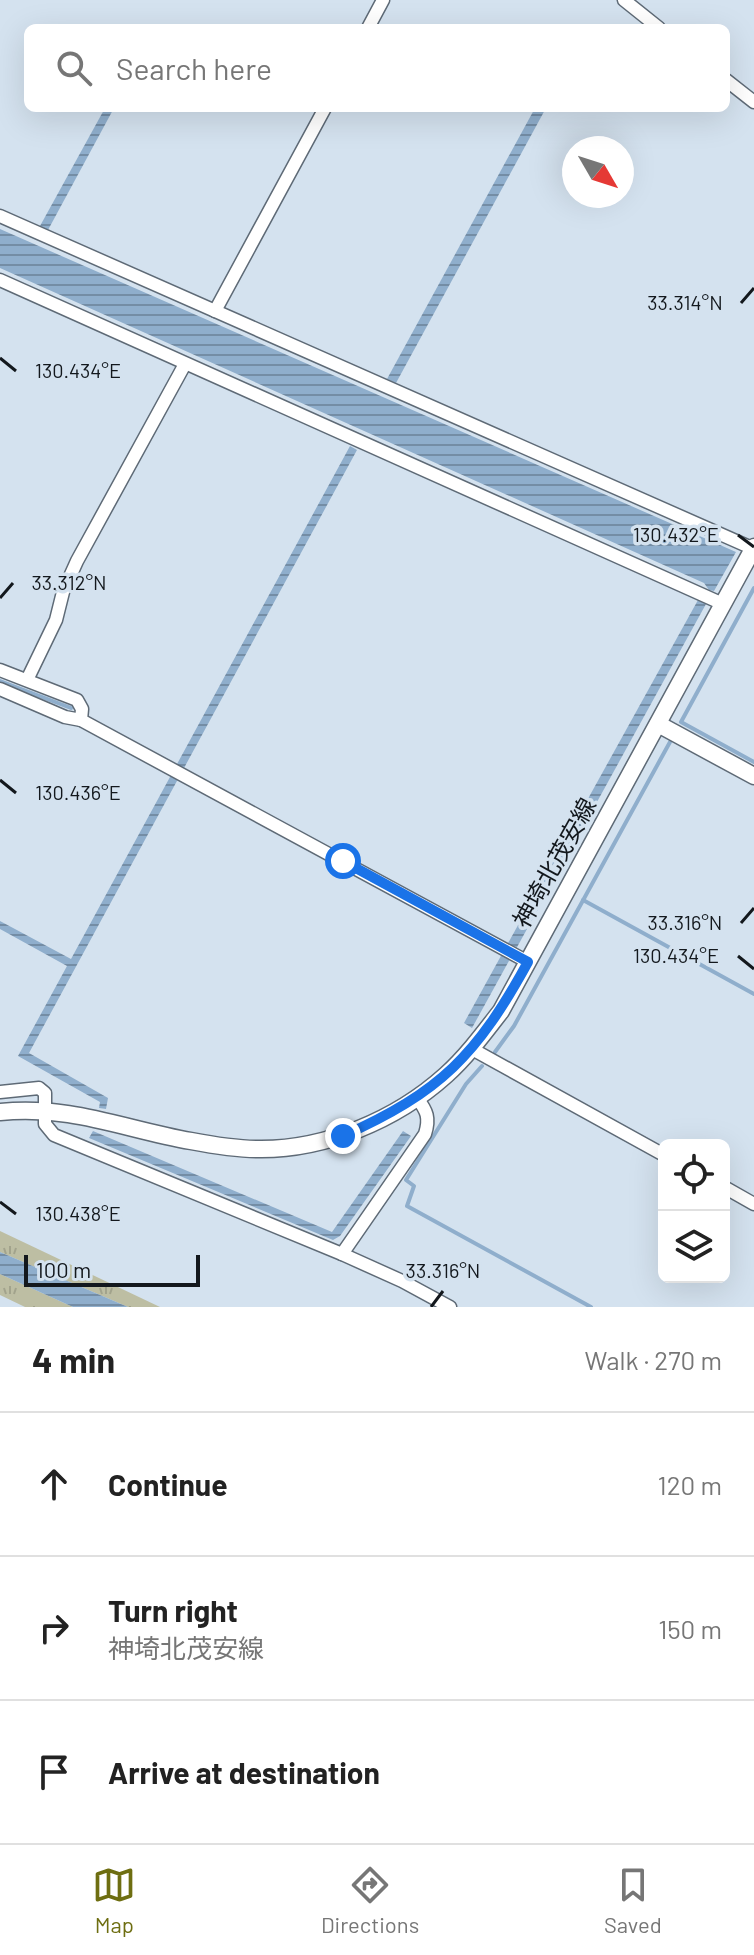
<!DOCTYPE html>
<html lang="en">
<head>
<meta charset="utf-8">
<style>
  :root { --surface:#fff; --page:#f2f2f2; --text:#222; --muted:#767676; --line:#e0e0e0; --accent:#6e6e11 }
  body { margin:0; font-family:Barlow,"Noto Sans JP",sans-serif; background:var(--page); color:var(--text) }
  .controls { position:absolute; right:24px; bottom:24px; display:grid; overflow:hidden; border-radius:12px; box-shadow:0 8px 32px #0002 }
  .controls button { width:72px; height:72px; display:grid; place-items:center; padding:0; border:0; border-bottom:2px solid var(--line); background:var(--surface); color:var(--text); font:40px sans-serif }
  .compass { position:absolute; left:562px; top:136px; width:72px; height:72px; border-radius:50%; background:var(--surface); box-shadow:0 8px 32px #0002; rotate:129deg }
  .scale { position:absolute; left:24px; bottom:20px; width:176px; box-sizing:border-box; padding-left:8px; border:4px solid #13181d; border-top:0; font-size:22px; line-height:28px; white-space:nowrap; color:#13181d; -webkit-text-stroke:6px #d4e2ef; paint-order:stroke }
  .stop { position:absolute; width:24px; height:24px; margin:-18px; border:6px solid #1a73e8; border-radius:50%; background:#fff }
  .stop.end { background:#1a73e8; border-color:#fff; box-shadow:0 2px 8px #0008 }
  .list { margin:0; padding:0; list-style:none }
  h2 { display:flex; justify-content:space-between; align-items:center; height:104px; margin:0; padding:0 32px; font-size:34px }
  h2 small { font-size:26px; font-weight:400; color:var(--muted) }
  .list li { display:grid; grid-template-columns:52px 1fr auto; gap:24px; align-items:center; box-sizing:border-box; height:144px; padding:0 32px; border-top:2px solid var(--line) }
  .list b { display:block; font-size:30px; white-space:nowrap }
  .list p { margin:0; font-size:26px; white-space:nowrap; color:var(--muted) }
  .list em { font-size:26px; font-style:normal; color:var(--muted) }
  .icon { flex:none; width:44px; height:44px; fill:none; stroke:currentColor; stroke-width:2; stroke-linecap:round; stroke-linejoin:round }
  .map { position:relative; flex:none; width:754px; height:1307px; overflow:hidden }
  .search { position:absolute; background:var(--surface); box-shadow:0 8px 32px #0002; left:24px; right:24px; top:24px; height:88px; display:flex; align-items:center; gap:20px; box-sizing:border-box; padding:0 28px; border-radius:12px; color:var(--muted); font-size:30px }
  .sheet { height:536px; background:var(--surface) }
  nav { display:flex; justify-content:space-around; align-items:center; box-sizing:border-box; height:112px; border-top:2px solid var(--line); background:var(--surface); font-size:22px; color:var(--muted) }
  nav a { display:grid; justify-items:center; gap:4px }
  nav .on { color:var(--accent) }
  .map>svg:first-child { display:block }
  .grass { fill:url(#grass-tufts) }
  .water { fill:url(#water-rules) }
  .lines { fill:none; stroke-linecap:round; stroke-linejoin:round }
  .stream { stroke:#8faecc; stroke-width:4 }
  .street-casing { stroke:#5e6a76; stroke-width:15 }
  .secondary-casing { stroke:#5e6a76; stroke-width:19 }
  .street { stroke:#fff; stroke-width:12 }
  .secondary { stroke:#fff; stroke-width:16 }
  .route { stroke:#1a73e8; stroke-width:10 }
  .ticks { fill:none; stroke:#13181d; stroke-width:3 }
  .labels { text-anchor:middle; stroke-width:7; stroke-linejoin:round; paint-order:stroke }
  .street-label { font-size:24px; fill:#13181d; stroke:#d4e2ef }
  .ticks-label { font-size:20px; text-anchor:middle; fill:#13181d; stroke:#d4e2ef; stroke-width:7; stroke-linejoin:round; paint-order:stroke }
</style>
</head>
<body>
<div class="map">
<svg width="754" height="1307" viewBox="0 0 754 1307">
  <defs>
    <pattern id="grass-tufts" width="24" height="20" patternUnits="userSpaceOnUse" patternTransform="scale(2)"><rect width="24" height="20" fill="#bdbea3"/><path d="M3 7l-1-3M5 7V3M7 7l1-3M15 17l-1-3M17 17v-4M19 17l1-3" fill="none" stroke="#a2a38c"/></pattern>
    <pattern id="water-rules" width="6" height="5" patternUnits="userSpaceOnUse" patternTransform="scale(2)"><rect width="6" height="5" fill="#8faecc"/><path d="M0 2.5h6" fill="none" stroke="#748da5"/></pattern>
  </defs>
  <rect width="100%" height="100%" fill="#d4e2ef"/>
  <g class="grass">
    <path d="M0,1231L160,1307H128L0,1252Z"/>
    <path d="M0,1274L73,1307H25L0,1295Z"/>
  </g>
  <g class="water">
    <path d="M105,108H114L48,230L40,226Z"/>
    <path d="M535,108H546L396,383L387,379Z"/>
    <path d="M0,229L736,552L714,591L709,590L704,583L0,268Z"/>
    <path d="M350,446L357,450L29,1053L108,1098L106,1109L99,1108L100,1102L18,1056L67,966L0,929V921L71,959Z"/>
    <path d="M698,600L706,604L516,949L507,945Z"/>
    <path d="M502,954L510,959L472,1028L464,1023Z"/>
    <path d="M93,1131L332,1232L403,1131L411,1136L340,1236L333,1240L89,1138Z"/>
    <path d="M0,1252L128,1307H73L0,1274Z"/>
  </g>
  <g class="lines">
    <g class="stream">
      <path d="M754,588L681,722L754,762"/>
      <path d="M0,681L71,708"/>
      <path d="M583,900L754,994"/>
      <path d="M495,1052L514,1026L670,742"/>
      <path d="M482,1066L466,1084L406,1180L414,1186L407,1206L591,1307"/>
    </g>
    <defs>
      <g id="street">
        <path d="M624,0L659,28"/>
        <path d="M368,28L383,0"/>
        <path d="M726,80L754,102"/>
        <path d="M0,216L754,549"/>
        <path d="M0,280L723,604"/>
        <path d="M215,311L325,108"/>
        <path d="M0,670L77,700L82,709L81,720L528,962"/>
        <path d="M27,680L56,620L63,592L77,561L185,364"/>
        <path d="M0,689L65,717L81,720"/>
        <path d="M472,1049L664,1155"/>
        <path d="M0,1092L39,1088L45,1093V1124L54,1135L342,1254L402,1281L450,1307"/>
        <path d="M724,1187L754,1204"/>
        <path d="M342,1254L425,1134C430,1118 427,1111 417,1098"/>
      </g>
      <g id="secondary">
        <path d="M658,724L754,776"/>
        <path d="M0,1112C72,1105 123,1129 191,1141C212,1145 236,1149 258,1149C325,1150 396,1120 446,1075C467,1056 484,1033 501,1011L754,547"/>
      </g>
    </defs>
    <use href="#street" class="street-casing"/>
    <use href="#secondary" class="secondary-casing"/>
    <use href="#street" class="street"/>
    <use href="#secondary" class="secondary"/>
  </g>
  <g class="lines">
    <path class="route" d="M343,1136C441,1092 477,1055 528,962L343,861"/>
  </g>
  <path class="ticks" d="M741,303L754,288M0,358L16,371M738,535L754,547M0,598L13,583M0,780L16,793M741,923L754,908M738,956L754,969M0,1202L16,1214M431,1307L443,1291"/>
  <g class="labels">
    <g class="street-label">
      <text transform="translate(555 863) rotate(-61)" y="8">神埼北茂安線</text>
    </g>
  </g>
  <g class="ticks-label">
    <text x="685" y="310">33.314°N</text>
    <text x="78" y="378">130.434°E</text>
    <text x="676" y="542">130.432°E</text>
    <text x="69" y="590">33.312°N</text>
    <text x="78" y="800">130.436°E</text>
    <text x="685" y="930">33.316°N</text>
    <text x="676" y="963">130.434°E</text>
    <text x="78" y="1221">130.438°E</text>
    <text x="443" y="1278">33.316°N</text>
  </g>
</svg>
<div class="controls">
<button><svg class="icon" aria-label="locate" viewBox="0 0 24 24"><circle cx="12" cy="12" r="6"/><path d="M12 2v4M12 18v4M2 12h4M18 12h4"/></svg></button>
<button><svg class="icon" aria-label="layers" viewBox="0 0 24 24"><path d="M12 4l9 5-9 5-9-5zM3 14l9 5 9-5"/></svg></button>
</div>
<svg class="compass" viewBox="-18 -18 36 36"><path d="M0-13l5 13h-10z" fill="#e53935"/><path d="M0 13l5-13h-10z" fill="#767676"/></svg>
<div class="scale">100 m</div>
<div class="stop" style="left:343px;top:861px"></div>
<div class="stop end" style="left:343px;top:1136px"></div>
<div class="search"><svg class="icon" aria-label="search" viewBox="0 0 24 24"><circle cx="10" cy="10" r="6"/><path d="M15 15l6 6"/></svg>Search here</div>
</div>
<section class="sheet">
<h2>4 min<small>Walk · 270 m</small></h2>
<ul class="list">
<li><svg class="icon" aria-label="ahead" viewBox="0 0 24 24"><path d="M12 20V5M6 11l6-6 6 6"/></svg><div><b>Continue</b></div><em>120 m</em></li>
<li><svg class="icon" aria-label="right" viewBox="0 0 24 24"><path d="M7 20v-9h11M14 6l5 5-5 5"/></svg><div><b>Turn right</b><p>神埼北茂安線</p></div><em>150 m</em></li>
<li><svg class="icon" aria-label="arrive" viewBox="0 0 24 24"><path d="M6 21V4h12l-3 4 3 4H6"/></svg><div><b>Arrive at destination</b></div></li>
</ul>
</section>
<nav>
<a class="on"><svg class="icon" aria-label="map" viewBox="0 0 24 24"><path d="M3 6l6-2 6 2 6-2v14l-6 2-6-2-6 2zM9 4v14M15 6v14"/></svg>Map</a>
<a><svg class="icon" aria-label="directions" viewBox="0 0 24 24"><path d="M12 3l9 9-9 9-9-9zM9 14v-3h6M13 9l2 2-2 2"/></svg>Directions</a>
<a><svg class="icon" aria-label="saved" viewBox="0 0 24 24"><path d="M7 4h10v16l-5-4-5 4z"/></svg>Saved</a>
</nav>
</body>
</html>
